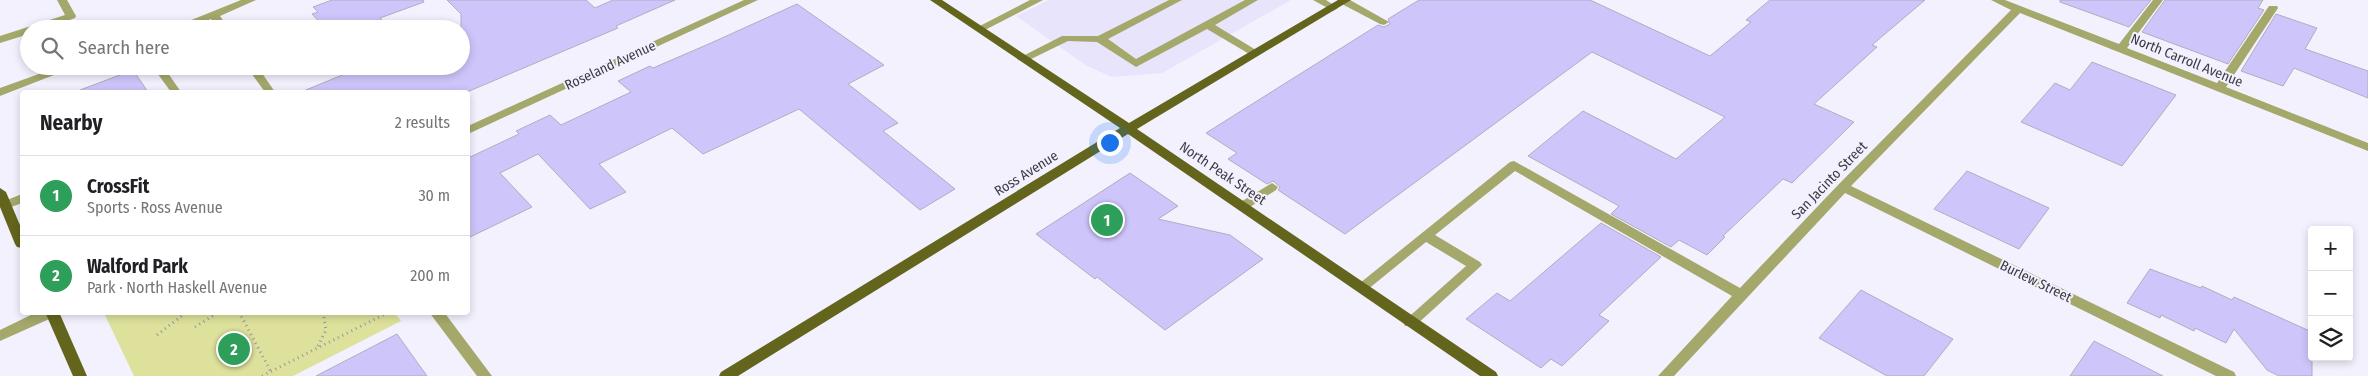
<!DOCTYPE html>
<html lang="en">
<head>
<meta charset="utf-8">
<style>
  :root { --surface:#fff; --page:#f6f6f6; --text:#202124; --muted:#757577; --line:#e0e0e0; --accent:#6f7116 }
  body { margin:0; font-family:"Fira Sans Condensed",sans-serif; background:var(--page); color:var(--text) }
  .controls { position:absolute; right:15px; bottom:15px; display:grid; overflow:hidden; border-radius:5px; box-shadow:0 2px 8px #0003 }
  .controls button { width:45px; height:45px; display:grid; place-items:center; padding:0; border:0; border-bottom:1px solid var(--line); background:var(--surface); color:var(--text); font:25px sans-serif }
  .you { position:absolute; left:1109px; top:142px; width:18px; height:18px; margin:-12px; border:4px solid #fff; border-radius:50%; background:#1a73e8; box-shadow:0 0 0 8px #1a73e833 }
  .badge { display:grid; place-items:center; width:32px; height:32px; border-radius:50%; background:var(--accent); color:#fff; font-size:16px; font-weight:700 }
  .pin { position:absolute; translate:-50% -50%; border:2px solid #fff; box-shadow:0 1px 5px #0006 }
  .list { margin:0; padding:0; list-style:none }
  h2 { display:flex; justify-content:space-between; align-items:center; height:65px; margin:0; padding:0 20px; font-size:21px }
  h2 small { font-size:16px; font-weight:400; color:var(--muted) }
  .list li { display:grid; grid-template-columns:32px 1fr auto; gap:15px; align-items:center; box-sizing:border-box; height:80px; padding:0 20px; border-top:1px solid var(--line) }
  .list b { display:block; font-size:19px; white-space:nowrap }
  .list p { margin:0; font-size:16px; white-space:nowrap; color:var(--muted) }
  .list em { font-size:16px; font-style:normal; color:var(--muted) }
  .icon { flex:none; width:28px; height:28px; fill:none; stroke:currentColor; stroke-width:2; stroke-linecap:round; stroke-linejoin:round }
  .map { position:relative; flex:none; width:2368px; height:376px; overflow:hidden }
  .search { position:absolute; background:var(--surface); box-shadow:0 2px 8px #0003; left:20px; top:20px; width:450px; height:55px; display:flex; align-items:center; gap:12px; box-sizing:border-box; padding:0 18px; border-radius:28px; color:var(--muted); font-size:19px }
  .panel { position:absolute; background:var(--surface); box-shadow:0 2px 8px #0003; left:20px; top:90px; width:450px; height:225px; border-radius:5px }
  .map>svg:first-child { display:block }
  .built { fill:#e7e4fb }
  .green { fill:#dde19b }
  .building { fill:#cec5fa; stroke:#b0adc1 }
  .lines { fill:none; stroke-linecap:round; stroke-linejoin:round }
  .path { stroke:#9795a0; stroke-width:3; stroke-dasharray:1 4; stroke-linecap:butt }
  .minor { fill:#a4a86b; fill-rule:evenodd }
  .major { fill:#63651d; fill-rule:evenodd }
  .labels { text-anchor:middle; stroke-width:4; stroke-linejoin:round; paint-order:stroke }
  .street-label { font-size:14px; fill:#3d3b44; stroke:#f3f1fe }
</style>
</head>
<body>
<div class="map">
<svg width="2368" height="376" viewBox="0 0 2368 376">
  <rect width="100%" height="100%" fill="#f3f1fe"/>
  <path class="built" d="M1049,0H1291L1162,73L1112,77L1087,66L1016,16Z"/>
  <path class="green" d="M394,312L401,321L293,376H134L104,313Z"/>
  <g class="building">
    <path d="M332,0H423L424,2L380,18L385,23L372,29H326L312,14L318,12L313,7Z"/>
    <path d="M447,0H586L595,8L613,0H675L616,26L618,28L467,92H301L364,66H461V14Z"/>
    <path d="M1419,0H1590L1710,56L1751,22L1746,20L1770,0H1925L1872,45L1877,47L1814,104L1854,122L1792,183L1783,179L1723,236L1725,237L1707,255L1679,240L1671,247L1611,214L1619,206L1528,156L1583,111L1676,159L1725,117L1592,52L1345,234L1278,190L1280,187L1273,181L1267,184L1228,159L1237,153L1206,133L1378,25L1384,27L1390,24L1388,19Z"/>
    <path d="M2060,0H2151L2129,27L2060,2Z"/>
    <path d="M2165,0H2263L2258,8L2264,10L2228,64L2142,32Z"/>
    <path d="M797,4L884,65L848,84L898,123L883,131L955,189L920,210L799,109L703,154L672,128L599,164L626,192L590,209L538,154L500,173L532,207L468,238V158L519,134L516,131L550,115L561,125L631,92L618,81L650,66L653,68L711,43Z"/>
    <path d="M2276,14L2317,28L2305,49L2368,71V98L2294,68L2283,86L2241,71Z"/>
    <path d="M2092,62L2176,95L2122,166L2021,122L2055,83L2070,90Z"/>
    <path d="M133,70L148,92H80V90Z"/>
    <path d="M1967,171L2049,208L2019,249L1934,209Z"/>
    <path d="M1130,173L1178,206L1158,219L1230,235L1263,259L1165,330L1097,277L1095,279L1036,234Z"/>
    <path d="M1601,223L1661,257L1599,315L1609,321L1562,366L1551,359L1541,368L1466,319L1497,293L1510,301Z"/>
    <path d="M2150,269L2201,288L2202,286L2232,300L2234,297L2312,332V376H2279L2267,370L2234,329L2226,343L2195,328L2194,331L2161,315L2160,318L2127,303Z"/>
    <path d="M1861,290L1953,339L1924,376H1887L1819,338Z"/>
    <path d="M397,334L427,376H316Z"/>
    <path d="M2094,341L2163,376H2070Z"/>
  </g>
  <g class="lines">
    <g class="path">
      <path d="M239,312L271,372"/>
      <path d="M195,327L219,312"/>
      <path d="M157,335L187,312"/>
      <path d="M318,346L326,330L323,312"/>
      <path d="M262,376L389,312"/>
    </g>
    <g class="minor">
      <path d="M57,0H67L76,16L75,18L44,29H29V34L0,43V36L65,15Z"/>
      <path d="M241,0H256L220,16L229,29H218L211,19L185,29H169Z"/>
      <path d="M744,0H758L468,134V126Z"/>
      <path d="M1030,0H1043L983,31L979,32L974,29Z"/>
      <path d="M1169,0H1182L1108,39L1136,59L1245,0H1258L1215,25L1261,53L1259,55H1251L1207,29L1136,67L1097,42L1068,41L1027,61L1023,62L1017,59L1062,36H1098Z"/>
      <path d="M1313,0H1326L1338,8L1333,11Z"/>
      <path d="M1339,0H1350L1389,22L1384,25L1380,24L1340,3Z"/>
      <path d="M1991,0H2005L2119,44L2153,0H2163L2127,48L2217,83L2269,6H2277L2278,8L2226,87L2368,143V151L2020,13L1851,186L2234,372L2236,376H2216L1845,193L1674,376H1658L1732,296L1515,171L1435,235L1480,262L1482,265L1415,326H1405L1403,322L1466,266L1426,242L1367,290H1357L1355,287L1510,162L1514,161L1740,288L1839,184L2011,10Z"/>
      <path d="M61,66H77L0,96V88Z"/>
      <path d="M152,66H163L181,92H171Z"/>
      <path d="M246,66H257L275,92H265Z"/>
      <path d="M1272,183L1278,187L1276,190L1247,209H1239L1237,206L1239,203Z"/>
      <path d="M22,194V203L6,209L2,208V202Z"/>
      <path d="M37,312H58L56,316L0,341V330Z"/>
      <path d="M429,312H444L492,376H477Z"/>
    </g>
    <g class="major">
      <path d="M930,0H942L1129,123L1338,0H1351L1137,129L1496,372L1498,376H1480L1128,134L738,376H719L721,372L1120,128Z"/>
      <path d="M0,188L6,192L22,230V248L17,247L15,244L0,207Z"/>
      <path d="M45,312H59L87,376H73Z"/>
    </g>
  </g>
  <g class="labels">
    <g class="street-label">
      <text transform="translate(2187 60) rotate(22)" y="5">North Carroll Avenue</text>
      <text transform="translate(610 65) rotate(-25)" y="5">Roseland Avenue</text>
      <text transform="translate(1026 173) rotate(-32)" y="5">Ross Avenue</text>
      <text transform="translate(1223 173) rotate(34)" y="5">North Peak Street</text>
      <text transform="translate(1829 180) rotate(-46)" y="5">San Jacinto Street</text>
      <text transform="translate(2036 281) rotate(26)" y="5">Burlew Street</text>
    </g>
  </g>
</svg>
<div class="controls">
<button>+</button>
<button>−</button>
<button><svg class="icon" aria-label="layers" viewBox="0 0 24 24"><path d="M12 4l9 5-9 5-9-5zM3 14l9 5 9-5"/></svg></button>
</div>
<div class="you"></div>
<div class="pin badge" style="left:1107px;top:220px;background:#2e9e5b">1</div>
<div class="pin badge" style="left:234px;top:349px;background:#2e9e5b">2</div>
<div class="search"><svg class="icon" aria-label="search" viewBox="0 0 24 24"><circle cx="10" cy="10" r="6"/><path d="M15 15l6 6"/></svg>Search here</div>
<section class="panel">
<h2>Nearby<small>2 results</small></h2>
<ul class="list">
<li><span class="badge" style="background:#2e9e5b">1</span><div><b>CrossFit</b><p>Sports · Ross Avenue</p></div><em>30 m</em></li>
<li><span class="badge" style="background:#2e9e5b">2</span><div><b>Walford Park</b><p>Park · North Haskell Avenue</p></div><em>200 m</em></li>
</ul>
</section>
</div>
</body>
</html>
